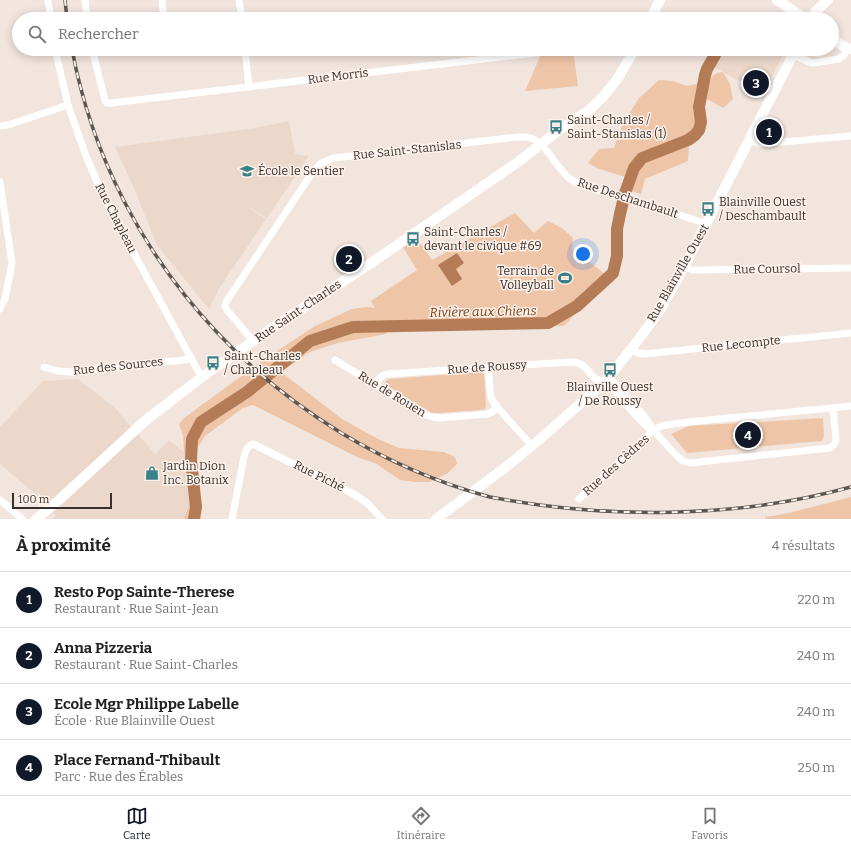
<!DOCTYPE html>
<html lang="fr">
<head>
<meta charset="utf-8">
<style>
  :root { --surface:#fff; --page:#f2f2f2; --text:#222; --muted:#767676; --line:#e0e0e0; --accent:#111827 }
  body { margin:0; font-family:Bitter,serif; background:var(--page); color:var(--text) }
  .scale { position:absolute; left:12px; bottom:10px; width:100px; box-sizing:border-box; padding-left:4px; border:2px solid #36312e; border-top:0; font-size:11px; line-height:14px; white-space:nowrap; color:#36312e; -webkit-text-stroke:3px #fff2eb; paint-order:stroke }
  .you { position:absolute; left:583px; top:254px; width:14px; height:14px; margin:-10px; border:3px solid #fff; border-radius:50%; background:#1a73e8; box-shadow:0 0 0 6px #1a73e833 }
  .badge { display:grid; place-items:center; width:26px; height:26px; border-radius:50%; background:var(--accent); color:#fff; font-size:13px; font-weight:700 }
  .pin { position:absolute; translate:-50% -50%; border:2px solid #fff; box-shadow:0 1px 4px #0006 }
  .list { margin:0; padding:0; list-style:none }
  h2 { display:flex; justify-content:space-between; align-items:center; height:52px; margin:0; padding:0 16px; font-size:17px }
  h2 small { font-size:13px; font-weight:400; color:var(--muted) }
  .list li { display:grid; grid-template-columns:26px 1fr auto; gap:12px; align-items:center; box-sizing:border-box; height:56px; padding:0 16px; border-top:1px solid var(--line) }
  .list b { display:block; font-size:15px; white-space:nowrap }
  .list p { margin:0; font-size:13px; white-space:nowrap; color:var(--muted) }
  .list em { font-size:13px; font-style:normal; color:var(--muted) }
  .icon { flex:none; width:22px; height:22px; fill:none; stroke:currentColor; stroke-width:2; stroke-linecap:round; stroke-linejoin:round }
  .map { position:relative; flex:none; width:851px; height:519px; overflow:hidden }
  .search { position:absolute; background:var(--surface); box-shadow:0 2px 10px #0003; left:12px; right:12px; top:12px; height:44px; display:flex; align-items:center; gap:10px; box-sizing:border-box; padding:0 14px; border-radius:22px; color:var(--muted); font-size:15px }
  .sheet { height:276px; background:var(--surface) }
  nav { display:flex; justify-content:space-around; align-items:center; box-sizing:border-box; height:56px; border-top:1px solid var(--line); background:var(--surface); font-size:11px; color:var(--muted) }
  nav a { display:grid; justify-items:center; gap:2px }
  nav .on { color:var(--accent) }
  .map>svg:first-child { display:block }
  .built { fill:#ebd8cb }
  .green { fill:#efc5a8 }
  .water { fill:#b37c56 }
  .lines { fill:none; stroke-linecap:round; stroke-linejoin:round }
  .river { stroke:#b37c56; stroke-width:12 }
  .street { stroke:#fff; stroke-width:7 }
  .secondary { stroke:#fff; stroke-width:10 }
  .rail-casing { stroke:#5c5652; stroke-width:3.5 }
  .rail { stroke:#fff2eb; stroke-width:2; stroke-dasharray:6; stroke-linecap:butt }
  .labels { text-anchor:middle; stroke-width:3; stroke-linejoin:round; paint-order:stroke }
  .street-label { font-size:12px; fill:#36312e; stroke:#fff2eb }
  .poi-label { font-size:12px; fill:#36312e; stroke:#fff2eb; text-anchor:start }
  .water-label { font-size:13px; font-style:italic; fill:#794317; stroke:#fff2eb }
</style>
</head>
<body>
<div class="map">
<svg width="851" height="519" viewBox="0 0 851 519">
  <rect width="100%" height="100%" fill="#f1e5dd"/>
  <g class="built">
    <path d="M722,49H780L785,51L763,94L714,67Z"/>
    <path d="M289,121L295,154L309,156L267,218L239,201L266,219L220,287L209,309L157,245L133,186L115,147L255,128Z"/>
    <path d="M78,379L114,407L155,454L169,440L184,452L192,488L191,500L184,519H52L56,516L44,501L0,464V427L43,381Z"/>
  </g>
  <g class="green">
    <path d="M564,49H573L578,86L525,91L542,52Z"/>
    <path d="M723,72L730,84L733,99L723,108L707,99L696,114L704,124L699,135L689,146L688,161L645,179L641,194L622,189L625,177L597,168L588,163L599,149L614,148L624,122L639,98L659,80L673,81L687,86L704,82L717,73Z"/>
    <path d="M515,213L534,233L548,221L562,228L573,238L572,249L609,277L564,326L389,328L386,334L338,343L310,352L281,372L342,419L378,439L399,448L444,452L455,457L457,464L448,473L430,482H414L400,480L375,463L359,458L253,405L243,408L205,436L197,448L195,461L200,496L197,519H184L191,500L192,488L184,452L183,436L179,424L184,418L265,359L315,326L352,309L367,307L375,308L371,301L417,270L403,247L417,238L432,260Z"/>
    <path d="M481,372L484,374V375L486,405L485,409L481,410L438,413H432L388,386L386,383V381L389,379Z"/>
    <path d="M823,418L824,436L822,441L710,451L687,453L671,434L689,426Z"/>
    <path d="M851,497V519H765V517L789,513Z"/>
  </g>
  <path class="water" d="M457,253L464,263L456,269L462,279L452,286L438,265Z"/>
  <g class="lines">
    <path class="river" d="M194,519L196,507L191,461L192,439L201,422L247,392L310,341L353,327L548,323L577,306L613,273L617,256V229L620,214L625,193L634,168L642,158L688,140L695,135L699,130L701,122L699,107L705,75L707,69L715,55"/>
    <g class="street">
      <path d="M48,0L51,19"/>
      <path d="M85,0L87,19"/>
      <path d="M162,0L164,19"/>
      <path d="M239,0L242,19"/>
      <path d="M55,49L68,105L86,156L106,202L197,369L202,377"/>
      <path d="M92,49L105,100L107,103H111L569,49"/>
      <path d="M245,49L249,87"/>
      <path d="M793,55L809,62L813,63L839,59L844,55L848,48"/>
      <path d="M0,126L8,125L68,105"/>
      <path d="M750,140L760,144L851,136"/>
      <path d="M0,182L12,263L5,299L0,309"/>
      <path d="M684,267L693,270L851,268"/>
      <path d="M253,341L227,310L225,306L226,302L312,173L321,163L334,158L509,138C516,137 525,136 531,138C546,143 557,169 570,179C576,183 583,186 590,188L674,213L698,221L706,225"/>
      <path d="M632,348L638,353L644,354L851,333"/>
      <path d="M335,360L426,415L432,417L439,418L488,414L492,412L497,407"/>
      <path d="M44,367L57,371L71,372L192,359"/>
      <path d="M488,367L491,398L497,407L532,446"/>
      <path d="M596,379C602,382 609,380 615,383L646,418L654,431L676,455L683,461L690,463L830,448L834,445L836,440L833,408"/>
      <path d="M375,384C379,379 381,375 387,374L570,362C587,362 586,372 597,380C601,383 605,383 609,386C624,399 634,417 650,429"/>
      <path d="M579,499L655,429L662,426L679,423L851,406"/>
      <path d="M0,500L18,515L22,519"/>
      <path d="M232,519L244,457C245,452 247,446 253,444L354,494L367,503L382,519"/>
    </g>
    <g class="secondary">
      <path d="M777,0L806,19"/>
      <path d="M650,19L660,0"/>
      <path d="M812,19L815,12L828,0"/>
      <path d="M832,38L843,46L851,49"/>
      <path d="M36,519L59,500L146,420L202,377L253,341L377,259L518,162L554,134L589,110L603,97L618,78L635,49"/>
      <path d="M436,519L506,467L539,440L606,381L635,344L659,312L684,267L796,49"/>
    </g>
    <defs>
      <g id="rail">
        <path d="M65,0L67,19"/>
        <path d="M72,49C112,265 279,439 490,497C606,519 736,519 851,487"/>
      </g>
    </defs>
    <use href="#rail" class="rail-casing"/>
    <use href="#rail" class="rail"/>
  </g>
  <defs>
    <symbol id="bus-bare" viewBox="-9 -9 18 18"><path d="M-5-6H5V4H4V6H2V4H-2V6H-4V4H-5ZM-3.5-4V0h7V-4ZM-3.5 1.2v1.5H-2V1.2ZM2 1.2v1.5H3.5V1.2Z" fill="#3a8189" stroke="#fff2eb" stroke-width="2.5" paint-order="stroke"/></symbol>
    <symbol id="school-bare" viewBox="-9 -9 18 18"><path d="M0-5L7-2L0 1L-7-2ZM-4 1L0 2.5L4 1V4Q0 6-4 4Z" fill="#3a8189" stroke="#fff2eb" stroke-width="2.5" paint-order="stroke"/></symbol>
    <symbol id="stadium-bare" viewBox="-9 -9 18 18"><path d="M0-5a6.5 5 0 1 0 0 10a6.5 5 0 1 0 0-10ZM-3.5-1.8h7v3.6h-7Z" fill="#3a8189" stroke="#fff2eb" stroke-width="2.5" paint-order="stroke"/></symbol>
    <symbol id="shop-bare" viewBox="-9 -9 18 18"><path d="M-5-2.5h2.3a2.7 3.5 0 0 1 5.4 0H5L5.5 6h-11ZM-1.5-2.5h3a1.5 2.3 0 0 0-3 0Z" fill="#3a8189" stroke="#fff2eb" stroke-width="2.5" paint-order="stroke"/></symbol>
  </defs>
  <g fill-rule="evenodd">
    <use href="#bus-bare" x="546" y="117" width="20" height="20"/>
    <use href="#school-bare" x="237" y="161" width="20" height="20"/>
    <use href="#bus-bare" x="698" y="199" width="20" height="20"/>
    <use href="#bus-bare" x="403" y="229" width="20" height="20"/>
    <use href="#stadium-bare" x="555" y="268" width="20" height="20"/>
    <use href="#bus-bare" x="203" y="353" width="20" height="20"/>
    <use href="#bus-bare" x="600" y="360" width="20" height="20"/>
    <use href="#shop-bare" x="142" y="463" width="20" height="20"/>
  </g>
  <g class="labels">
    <g class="street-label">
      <text transform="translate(338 76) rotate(-7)" y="4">Rue Morris</text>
      <text transform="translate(407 150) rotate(-6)" y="4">Rue Saint-Stanislas</text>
      <text transform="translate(628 198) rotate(18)" y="4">Rue Deschambault</text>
      <text transform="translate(116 218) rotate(63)" y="4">Rue Chapleau</text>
      <text transform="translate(767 269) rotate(-1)" y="4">Rue Coursol</text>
      <text transform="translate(678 273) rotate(-60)" y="4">Rue Blainville Ouest</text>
      <text transform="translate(298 311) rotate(-34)" y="4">Rue Saint-Charles</text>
      <text transform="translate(741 344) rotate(-6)" y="4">Rue Lecompte</text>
      <text transform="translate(118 366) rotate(-6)" y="4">Rue des Sources</text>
      <text transform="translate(487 367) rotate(-4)" y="4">Rue de Roussy</text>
      <text transform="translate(392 394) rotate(31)" y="4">Rue de Rouen</text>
      <text transform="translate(616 465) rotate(-42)" y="4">Rue des Cèdres</text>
      <text transform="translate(319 476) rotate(26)" y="4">Rue Piché</text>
    </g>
    <g class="poi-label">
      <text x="567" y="124">Saint-Charles /<tspan x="567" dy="14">Saint-Stanislas (1)</tspan></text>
      <text x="258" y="175">École le Sentier</text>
      <text x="719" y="206">Blainville Ouest<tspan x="719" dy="14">/ Deschambault</tspan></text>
      <text x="424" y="236">Saint-Charles /<tspan x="424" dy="14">devant le civique #69</tspan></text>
      <text x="554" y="275" text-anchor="end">Terrain de<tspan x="554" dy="14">Volleyball</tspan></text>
      <text x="224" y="360">Saint-Charles<tspan x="224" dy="14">/ Chapleau</tspan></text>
      <text x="610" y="391" text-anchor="middle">Blainville Ouest<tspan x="610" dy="14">/ De Roussy</tspan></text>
      <text x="163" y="470">Jardin Dion<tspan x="163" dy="14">Inc. Botanix</tspan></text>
    </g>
    <g class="water-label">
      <text transform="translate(483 311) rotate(-1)" y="5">Rivière aux Chiens</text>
    </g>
  </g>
</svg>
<div class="scale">100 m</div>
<div class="you"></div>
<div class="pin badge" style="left:769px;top:132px">1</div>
<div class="pin badge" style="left:349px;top:259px">2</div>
<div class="pin badge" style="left:756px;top:83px">3</div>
<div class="pin badge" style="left:748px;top:435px">4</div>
<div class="search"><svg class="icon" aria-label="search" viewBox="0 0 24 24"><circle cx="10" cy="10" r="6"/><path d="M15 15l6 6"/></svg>Rechercher</div>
</div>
<section class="sheet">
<h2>À proximité<small>4 résultats</small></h2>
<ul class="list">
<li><span class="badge">1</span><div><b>Resto Pop Sainte-Therese</b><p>Restaurant · Rue Saint-Jean</p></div><em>220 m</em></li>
<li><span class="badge">2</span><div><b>Anna Pizzeria</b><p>Restaurant · Rue Saint-Charles</p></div><em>240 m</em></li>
<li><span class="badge">3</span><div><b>Ecole Mgr Philippe Labelle</b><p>École · Rue Blainville Ouest</p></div><em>240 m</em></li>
<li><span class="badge">4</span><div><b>Place Fernand-Thibault</b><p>Parc · Rue des Érables</p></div><em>250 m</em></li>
</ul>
</section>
<nav>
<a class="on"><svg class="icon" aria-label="map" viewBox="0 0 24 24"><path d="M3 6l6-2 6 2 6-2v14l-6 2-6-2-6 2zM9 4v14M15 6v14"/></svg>Carte</a>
<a><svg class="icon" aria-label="directions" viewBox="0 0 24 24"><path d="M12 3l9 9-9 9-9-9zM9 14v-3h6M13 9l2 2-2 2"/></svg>Itinéraire</a>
<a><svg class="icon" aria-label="saved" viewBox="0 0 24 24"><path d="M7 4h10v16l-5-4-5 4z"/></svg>Favoris</a>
</nav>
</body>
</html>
